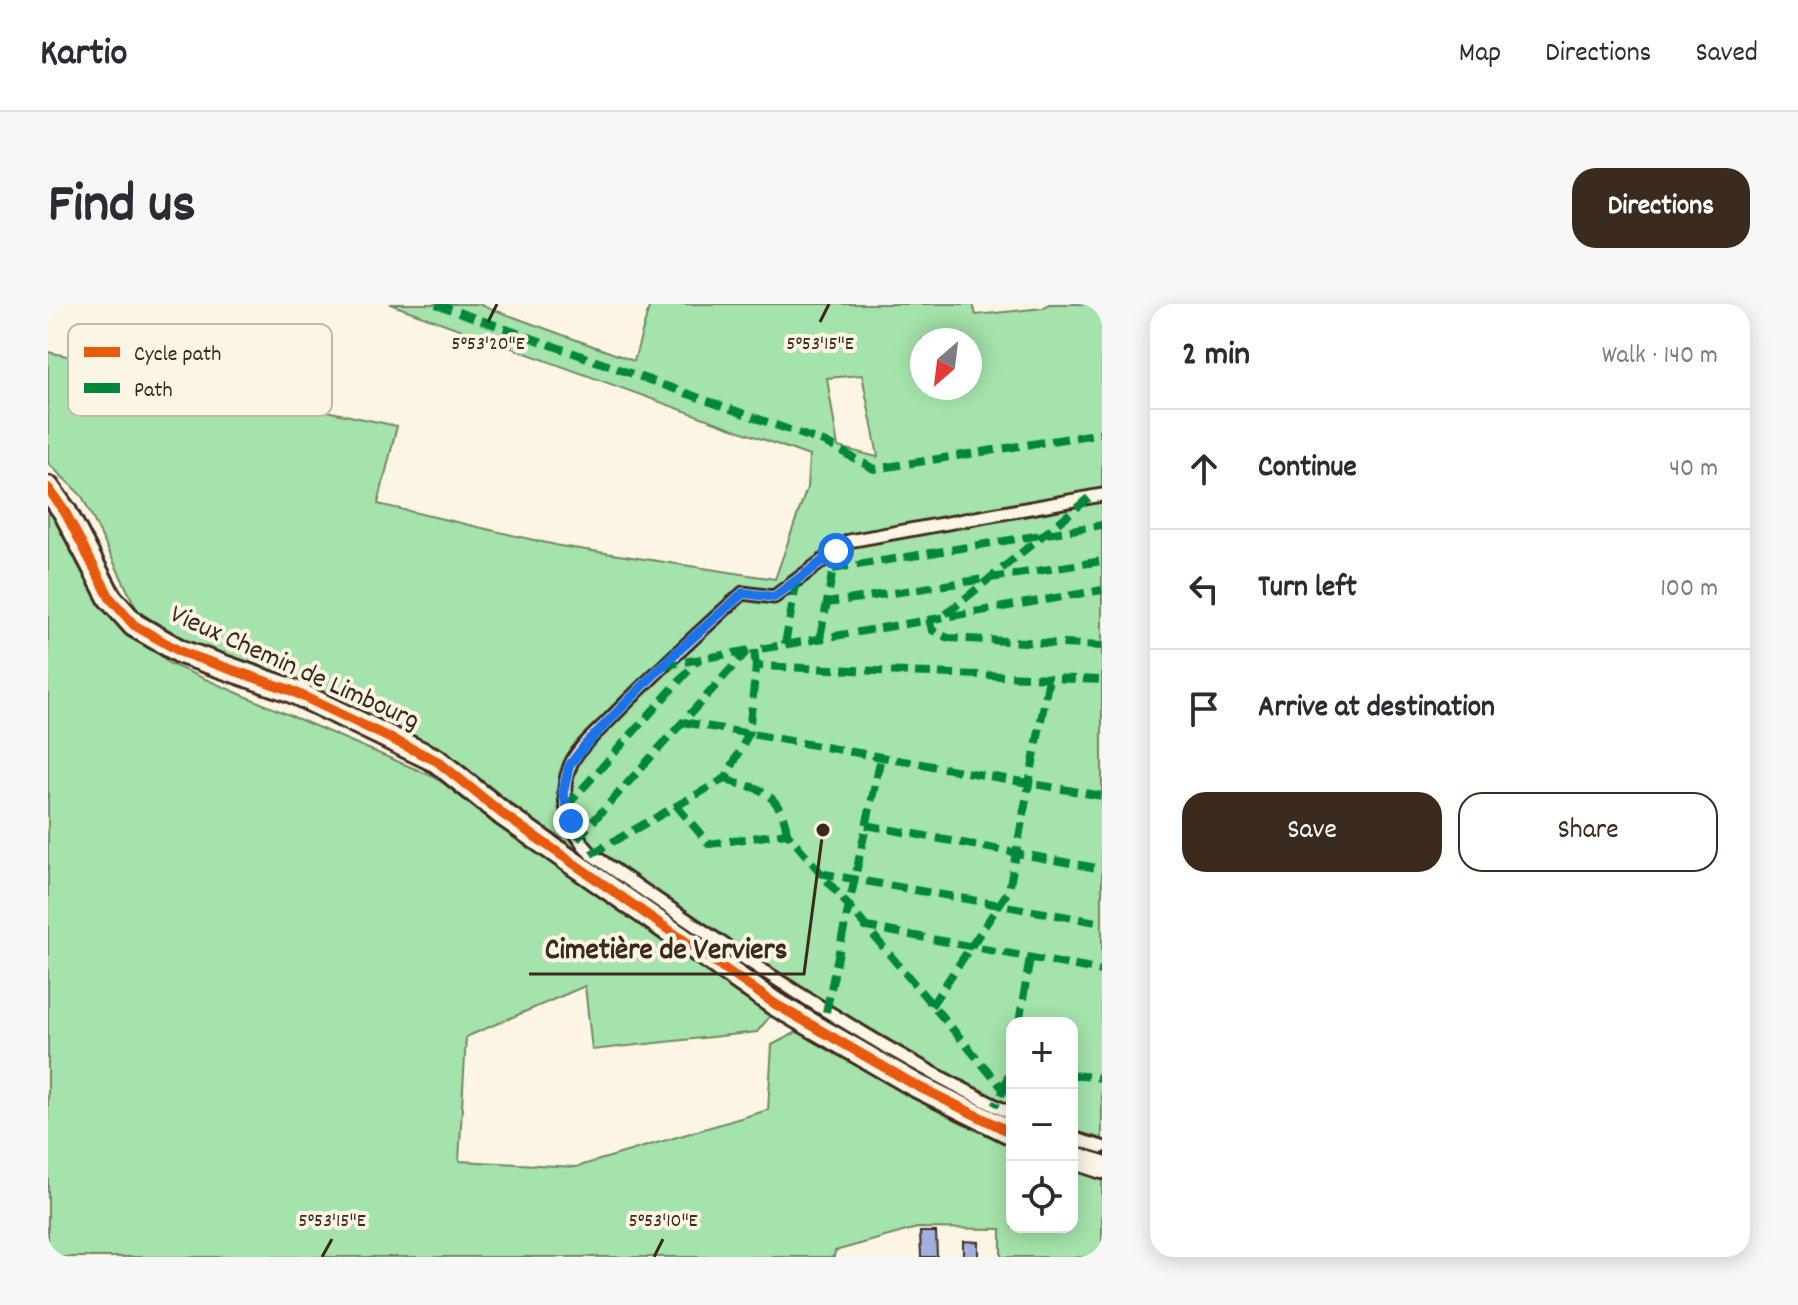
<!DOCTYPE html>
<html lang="en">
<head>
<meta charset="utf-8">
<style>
  :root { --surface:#fff; --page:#f7f7f7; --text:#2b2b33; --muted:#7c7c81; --line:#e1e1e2; --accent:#3b2a1e }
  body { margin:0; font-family:Dekko,sans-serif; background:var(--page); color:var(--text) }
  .controls { position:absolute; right:24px; bottom:24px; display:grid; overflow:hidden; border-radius:16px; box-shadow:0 4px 20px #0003 }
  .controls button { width:72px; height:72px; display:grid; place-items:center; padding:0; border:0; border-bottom:2px solid var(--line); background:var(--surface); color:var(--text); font:40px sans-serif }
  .compass { position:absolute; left:862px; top:24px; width:72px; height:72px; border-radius:50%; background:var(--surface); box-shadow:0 4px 20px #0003; rotate:208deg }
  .stop { position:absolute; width:24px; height:24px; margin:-18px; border:6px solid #1a73e8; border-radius:50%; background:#fff }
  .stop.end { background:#1a73e8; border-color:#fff; box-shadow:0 2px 8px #0008 }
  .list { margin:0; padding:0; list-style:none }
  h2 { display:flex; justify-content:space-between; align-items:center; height:104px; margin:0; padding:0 32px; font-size:34px }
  h2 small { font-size:26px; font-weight:400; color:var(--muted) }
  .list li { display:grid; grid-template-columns:52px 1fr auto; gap:24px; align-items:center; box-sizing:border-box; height:120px; padding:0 32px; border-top:2px solid var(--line) }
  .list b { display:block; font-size:30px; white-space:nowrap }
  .list em { font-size:26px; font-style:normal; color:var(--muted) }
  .actions { display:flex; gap:16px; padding:24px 32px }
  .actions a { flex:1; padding:18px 0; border:2px solid var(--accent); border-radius:24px; text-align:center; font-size:28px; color:var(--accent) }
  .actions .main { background:var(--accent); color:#fff }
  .icon { flex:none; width:44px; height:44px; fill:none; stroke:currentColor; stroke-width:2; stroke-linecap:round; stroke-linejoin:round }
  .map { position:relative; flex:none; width:1054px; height:953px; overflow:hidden; border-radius:24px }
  header { display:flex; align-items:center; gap:48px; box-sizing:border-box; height:112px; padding:0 40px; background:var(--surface); border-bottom:2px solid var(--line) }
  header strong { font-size:38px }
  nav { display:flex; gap:44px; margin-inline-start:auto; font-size:28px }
  .intro { display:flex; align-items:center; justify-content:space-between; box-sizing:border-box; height:192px; padding:0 48px }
  h1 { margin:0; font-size:56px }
  .button { padding:20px 36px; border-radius:24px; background:var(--accent); color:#fff; font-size:28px; font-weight:700 }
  main { display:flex; gap:48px; padding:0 48px }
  aside { flex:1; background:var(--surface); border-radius:24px; box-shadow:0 4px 20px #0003 }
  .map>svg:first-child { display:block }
  .green { fill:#a4e3ab; stroke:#708664; stroke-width:2; fill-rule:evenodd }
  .building { fill:#a0b1e0; stroke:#3b2a1e; stroke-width:2 }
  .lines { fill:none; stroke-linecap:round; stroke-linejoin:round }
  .service-casing { stroke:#3b2a1e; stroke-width:17 }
  .minor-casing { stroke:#3b2a1e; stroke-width:28 }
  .service { stroke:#fcf5e5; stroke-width:11 }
  .minor { stroke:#fcf5e5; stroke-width:22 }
  .quiet { stroke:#00873e; stroke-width:8; stroke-dasharray:16 8; stroke-linecap:butt }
  .cycleway-casing { stroke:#fcf5e5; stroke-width:15 }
  .cycleway { stroke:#e8590c; stroke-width:10 }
  .route { stroke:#1a73e8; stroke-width:10 }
  .ticks { fill:none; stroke:#3b2a1e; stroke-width:3 }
  .labels { text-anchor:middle; stroke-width:8; stroke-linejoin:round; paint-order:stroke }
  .street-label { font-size:28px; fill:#3b2a1e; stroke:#fcf5e5 }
  .key { fill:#fcf5e5; stroke:#c2b8a9; stroke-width:2 }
  .key-label { font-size:22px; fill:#3b2a1e }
  .ticks-label { font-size:20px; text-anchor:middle; fill:#3b2a1e; stroke:#fcf5e5; stroke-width:8; stroke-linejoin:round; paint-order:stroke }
  .leader { fill:none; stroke:#3b2a1e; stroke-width:3 }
  .callout-dot { fill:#3b2a1e; stroke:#fcf5e5; stroke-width:3 }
  .callout-label { font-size:30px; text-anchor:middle; font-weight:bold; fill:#3b2a1e; stroke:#fcf5e5; stroke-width:8; stroke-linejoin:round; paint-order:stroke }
</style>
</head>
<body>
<header>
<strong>Kartio</strong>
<nav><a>Map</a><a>Directions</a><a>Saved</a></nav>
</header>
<div class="intro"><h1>Find us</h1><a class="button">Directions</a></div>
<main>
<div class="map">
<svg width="1054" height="953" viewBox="0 0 1054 953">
  <rect width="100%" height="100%" fill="#fcf5e5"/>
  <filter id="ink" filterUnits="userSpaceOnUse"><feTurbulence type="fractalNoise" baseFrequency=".0125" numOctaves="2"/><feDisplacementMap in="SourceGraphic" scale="16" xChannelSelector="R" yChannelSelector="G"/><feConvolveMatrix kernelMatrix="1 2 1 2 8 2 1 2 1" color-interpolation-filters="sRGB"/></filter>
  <g filter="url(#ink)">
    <g class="green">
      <path d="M342,0H430L586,57L602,0H925L928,11L995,4L1001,0H1054V855L1024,845V719H964V820L869,771L726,689L525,549L392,443L143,343L89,306L34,192L0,159V48L349,122L330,200L512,242L727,275L759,184L761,152ZM874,36H922V84H874ZM814,71L830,152L829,153L790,143L779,74Z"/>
      <path d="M0,179L70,312L122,360L386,473L481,535L629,649L724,710L709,728L544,746L537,682L418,733L411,857L528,863L720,806L724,741L755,725L964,837V923H1024V862L1054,872V953H953V925L869,924L787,947L786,953H0Z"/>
    </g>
    <g class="building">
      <path d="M872,928H888L889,953H873Z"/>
      <path d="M915,937L930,938V953H915Z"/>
    </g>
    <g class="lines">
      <defs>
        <g id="service">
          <path d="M964,810C814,737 680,645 543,550C522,527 510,496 521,465C527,445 550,428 564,413C606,370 650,329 695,289L726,293L801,237L1054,191"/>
          <path d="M1024,834L1054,843"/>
        </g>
        <g id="minor">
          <path d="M0,184L17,208L62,294L86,321L133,348L242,386L389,457L456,511L727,700L867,781L964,829"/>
          <path d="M1024,853L1054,863"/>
        </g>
      </defs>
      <use href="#service" class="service-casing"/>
      <use href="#minor" class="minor-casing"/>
      <use href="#service" class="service"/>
      <use href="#minor" class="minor"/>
      <g class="quiet">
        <path d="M388,0L778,139L826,165L1054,129"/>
        <path d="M788,247L779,299L1054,257"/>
        <path d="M785,265L1054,221"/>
        <path d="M898,310L1042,193"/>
        <path d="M881,315L884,326L900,334L1054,342"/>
        <path d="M772,333L779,299"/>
        <path d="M737,340L749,276"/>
        <path d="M614,362L702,346"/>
        <path d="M708,362L706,346L1054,286"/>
        <path d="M635,418L1054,492"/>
        <path d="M678,474C686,481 692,479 701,482C725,488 736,506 739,529"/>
        <path d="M628,501L661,540L739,529L956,786L947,802"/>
        <path d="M518,503L650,356"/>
        <path d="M818,521L1054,565"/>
        <path d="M529,535L699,347"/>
        <path d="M543,550L678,474L701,429L708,362L1054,376"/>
        <path d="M771,569L1054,619"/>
        <path d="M814,622L1054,667"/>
        <path d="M883,702L961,586L1001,374"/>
        <path d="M778,708L833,453"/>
        <path d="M971,719L982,654"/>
        <path d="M1024,771L1054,774"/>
        <path d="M956,786L964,756"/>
      </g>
      <defs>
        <path id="cycleway" d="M0,184L17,208L62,294L86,321L133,348L242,386L389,457L456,511L727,700L867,781L964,829"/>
      </defs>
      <use href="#cycleway" class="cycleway-casing"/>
      <use href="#cycleway" class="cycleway"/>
    </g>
  </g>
  <g class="lines" filter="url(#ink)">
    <path class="route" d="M523,517L515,489L521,462L538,440L622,354L695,289L726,293L788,247"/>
  </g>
  <path class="ticks" d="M440,18L449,0M772,18L781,0M274,953L284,935M606,953L615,935"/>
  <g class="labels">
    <g class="street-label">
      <text transform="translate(248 361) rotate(24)" y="10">Vieux Chemin de Limbourg</text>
    </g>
  </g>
  <rect x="20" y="20" width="264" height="92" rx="12" class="key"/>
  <rect x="36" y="43" width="36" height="10" fill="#e8590c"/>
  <rect x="36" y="79" width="36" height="10" fill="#00873e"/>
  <g class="key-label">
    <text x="86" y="56">Cycle path</text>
    <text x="86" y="92">Path</text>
  </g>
  <g class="ticks-label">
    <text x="440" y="45">5°53'20"E</text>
    <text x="772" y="45">5°53'15"E</text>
    <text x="284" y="922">5°53'15"E</text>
    <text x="615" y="922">5°53'10"E</text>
  </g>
  <path class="leader" d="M775 526L756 670H481"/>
  <circle class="callout-dot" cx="775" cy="526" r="8"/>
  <g class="callout-label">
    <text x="618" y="654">Cimetière de Verviers</text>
  </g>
</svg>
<div class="controls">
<button>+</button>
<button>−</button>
<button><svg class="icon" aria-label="locate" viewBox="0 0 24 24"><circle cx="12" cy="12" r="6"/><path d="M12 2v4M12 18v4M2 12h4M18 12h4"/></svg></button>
</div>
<svg class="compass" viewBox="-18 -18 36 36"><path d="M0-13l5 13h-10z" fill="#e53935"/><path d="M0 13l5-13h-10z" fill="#7c7c81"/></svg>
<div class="stop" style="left:788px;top:247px"></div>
<div class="stop end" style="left:523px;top:517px"></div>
</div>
<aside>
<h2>2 min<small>Walk · 140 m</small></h2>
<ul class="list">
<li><svg class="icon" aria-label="ahead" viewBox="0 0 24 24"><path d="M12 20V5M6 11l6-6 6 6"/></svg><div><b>Continue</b></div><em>40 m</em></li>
<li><svg class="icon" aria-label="left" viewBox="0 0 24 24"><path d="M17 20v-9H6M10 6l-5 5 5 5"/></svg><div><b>Turn left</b></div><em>100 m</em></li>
<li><svg class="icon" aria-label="arrive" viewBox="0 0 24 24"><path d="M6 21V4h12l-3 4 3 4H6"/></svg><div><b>Arrive at destination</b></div></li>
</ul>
<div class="actions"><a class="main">Save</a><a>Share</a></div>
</aside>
</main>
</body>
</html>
